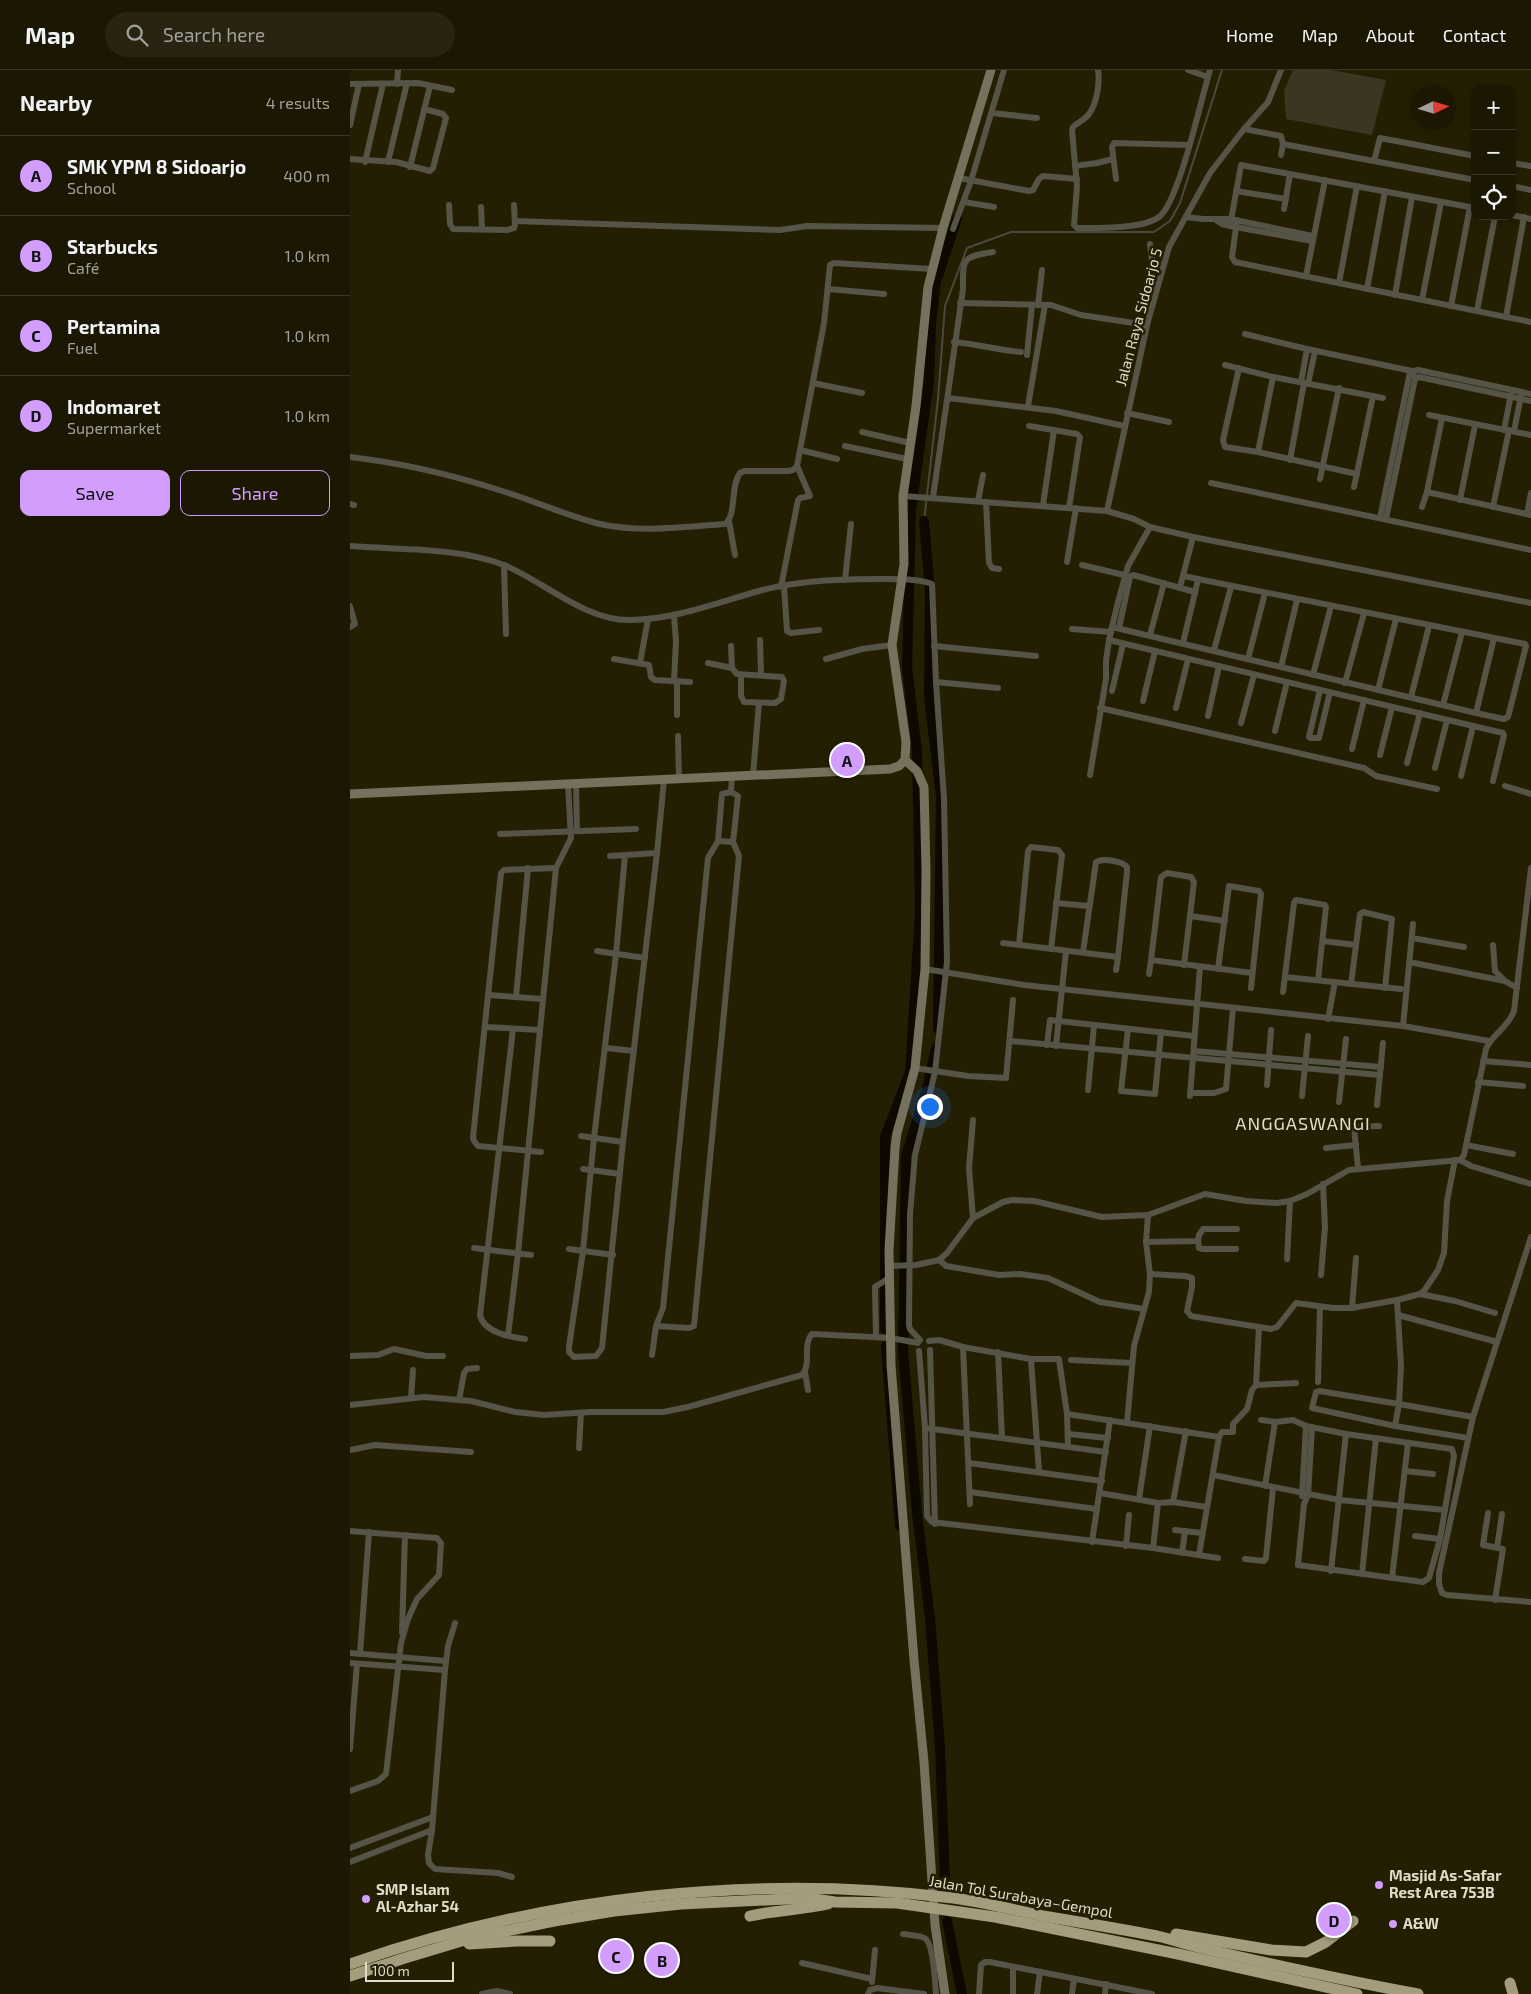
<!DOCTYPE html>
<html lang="en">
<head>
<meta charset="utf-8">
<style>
  :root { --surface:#1b1702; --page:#282411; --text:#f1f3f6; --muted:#a09f99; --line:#393624; --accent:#d29dfd }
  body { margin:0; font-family:"Exo 2",sans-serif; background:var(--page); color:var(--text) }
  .controls { position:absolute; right:15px; top:15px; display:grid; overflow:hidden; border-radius:10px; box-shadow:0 2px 8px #0003 }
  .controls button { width:45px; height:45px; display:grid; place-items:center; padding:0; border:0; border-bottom:1px solid var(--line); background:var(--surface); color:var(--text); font:25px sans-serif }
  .compass { position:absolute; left:1061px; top:15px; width:45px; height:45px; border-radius:50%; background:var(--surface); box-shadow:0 2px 8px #0003; rotate:86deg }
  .scale { position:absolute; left:15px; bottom:12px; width:89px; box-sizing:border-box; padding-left:5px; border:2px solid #dedccb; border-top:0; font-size:14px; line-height:18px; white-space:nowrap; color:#dedccb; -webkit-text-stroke:4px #241f03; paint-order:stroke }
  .you { position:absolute; left:579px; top:1036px; width:18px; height:18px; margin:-12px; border:4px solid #fff; border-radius:50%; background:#1a73e8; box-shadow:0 0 0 8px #1a73e833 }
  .badge { display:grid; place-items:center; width:32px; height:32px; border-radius:50%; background:var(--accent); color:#111; font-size:16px; font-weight:700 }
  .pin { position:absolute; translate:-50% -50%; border:2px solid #fff; box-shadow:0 1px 5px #0006 }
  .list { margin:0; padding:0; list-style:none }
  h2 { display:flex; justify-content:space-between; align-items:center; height:65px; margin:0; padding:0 20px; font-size:21px }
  h2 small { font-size:16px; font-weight:400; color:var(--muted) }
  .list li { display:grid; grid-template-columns:32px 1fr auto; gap:15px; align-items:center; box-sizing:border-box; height:80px; padding:0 20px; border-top:1px solid var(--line) }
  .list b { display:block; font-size:19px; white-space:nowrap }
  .list p { margin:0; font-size:16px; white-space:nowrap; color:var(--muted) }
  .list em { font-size:16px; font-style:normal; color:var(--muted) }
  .actions { display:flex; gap:10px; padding:15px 20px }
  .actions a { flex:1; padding:11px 0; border:1px solid var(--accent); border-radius:10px; text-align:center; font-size:18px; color:var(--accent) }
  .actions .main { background:var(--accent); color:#111 }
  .icon { flex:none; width:28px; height:28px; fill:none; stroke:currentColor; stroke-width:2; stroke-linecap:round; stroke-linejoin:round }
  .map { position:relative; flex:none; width:1181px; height:1924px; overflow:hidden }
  header { display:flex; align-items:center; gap:30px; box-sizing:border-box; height:70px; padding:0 25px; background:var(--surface); border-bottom:1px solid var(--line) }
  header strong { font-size:24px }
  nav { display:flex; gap:28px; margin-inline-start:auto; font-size:18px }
  .search { width:350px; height:45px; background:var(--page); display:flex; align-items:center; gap:12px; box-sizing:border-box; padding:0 18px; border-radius:28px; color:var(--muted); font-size:19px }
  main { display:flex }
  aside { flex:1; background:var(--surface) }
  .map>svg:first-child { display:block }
  .green { fill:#3a3622 }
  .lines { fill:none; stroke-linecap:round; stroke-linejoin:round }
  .stream { stroke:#4c483d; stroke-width:2 }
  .river { stroke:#0d0800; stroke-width:10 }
  .street { stroke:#565347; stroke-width:6 }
  .secondary { stroke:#75715d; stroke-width:9 }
  .highway { stroke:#a39d7d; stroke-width:11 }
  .poi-dot { fill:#d29dfd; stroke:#241f03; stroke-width:2 }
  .labels { text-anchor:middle; stroke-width:5; stroke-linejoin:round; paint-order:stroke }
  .street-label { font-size:15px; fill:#dedccb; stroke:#241f03 }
  .poi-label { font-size:15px; font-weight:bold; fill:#dedccb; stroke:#241f03; text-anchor:start }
  .quarter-label { font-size:18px; letter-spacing:1px; fill:#dedccb; stroke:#241f03 }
</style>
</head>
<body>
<header>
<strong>Map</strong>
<div class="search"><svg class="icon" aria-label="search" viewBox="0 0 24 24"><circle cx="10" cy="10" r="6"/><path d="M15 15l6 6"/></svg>Search here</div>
<nav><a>Home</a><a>Map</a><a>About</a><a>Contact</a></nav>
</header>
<main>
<aside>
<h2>Nearby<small>4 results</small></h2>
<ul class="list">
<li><span class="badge">A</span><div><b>SMK YPM 8 Sidoarjo</b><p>School</p></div><em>400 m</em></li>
<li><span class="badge">B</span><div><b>Starbucks</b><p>Café</p></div><em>1.0 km</em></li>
<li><span class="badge">C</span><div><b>Pertamina</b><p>Fuel</p></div><em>1.0 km</em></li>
<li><span class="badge">D</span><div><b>Indomaret</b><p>Supermarket</p></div><em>1.0 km</em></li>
</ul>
<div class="actions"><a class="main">Save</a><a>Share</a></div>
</aside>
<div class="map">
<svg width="1181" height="1924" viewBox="0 0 1181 1924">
  <rect width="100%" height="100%" fill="#241f03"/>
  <path class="green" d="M943,0H981L1036,10L1022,65L936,49L934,21Z"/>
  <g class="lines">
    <path class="stream" d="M574,451L588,329L595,236L617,178L661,162H804L820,151L830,133L872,0"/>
    <g class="river">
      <path d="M574,451L580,521L579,628L591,726L588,959"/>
      <path d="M586,978L576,1023L556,1085L553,1281L567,1443L580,1548L590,1677L595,1811"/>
      <path d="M535,1259V1067L560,1002L570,841L567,681L557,597L561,440L579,311L581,254L586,212L607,149"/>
      <path d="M536,1276L550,1456"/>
      <path d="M597,1851L612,1924"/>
      <path d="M587,1895L589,1912"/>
    </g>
    <g class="street">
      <path d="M748,0C750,13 747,33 739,44C735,50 728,52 723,57L722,60L727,116L724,155L727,158C747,158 793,159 809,147C829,132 851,29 860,0"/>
      <path d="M838,0L858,7"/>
      <path d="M0,14L68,13L102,20"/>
      <path d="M47,14L48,0"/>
      <path d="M642,43L687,48"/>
      <path d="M0,55L9,14"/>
      <path d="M894,59L931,66L933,74L931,85"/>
      <path d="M933,74L1125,110"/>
      <path d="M0,89L46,92L80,101L83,98L96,48L93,44L74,39"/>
      <path d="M1024,91L1030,68L1125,86"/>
      <path d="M15,92L33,14"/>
      <path d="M38,92L57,13"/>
      <path d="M1162,93L1181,96"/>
      <path d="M725,96L747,93L763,89"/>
      <path d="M60,97L80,16"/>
      <path d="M609,108L679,121L683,120L689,109L693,106L727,109"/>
      <path d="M766,109L762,77L764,73L838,75"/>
      <path d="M1162,116L1181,120"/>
      <path d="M886,121L936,129"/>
      <path d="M614,132L644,137"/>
      <path d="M99,135L100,154L103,159L157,160L164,158L165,155L164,135"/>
      <path d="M131,137L132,159"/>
      <path d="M934,139L940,104"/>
      <path d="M1162,145L1181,149"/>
      <path d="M836,147L853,149H880L963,166"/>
      <path d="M866,150L872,154L880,156L962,171"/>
      <path d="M887,150L882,187L885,192L1181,252"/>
      <path d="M165,151L430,160L457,156L593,158"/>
      <path d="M880,156L891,95L1125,138"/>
      <path d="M603,159L621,111L654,0"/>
      <path d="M800,174L802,191L813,196"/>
      <path d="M956,206L975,110"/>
      <path d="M989,213L1007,116"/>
      <path d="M478,219L534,224"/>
      <path d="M1017,219L1035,121"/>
      <path d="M1045,225L1062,127"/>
      <path d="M1072,230L1091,132"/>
      <path d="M610,233L701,235L731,245L797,255"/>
      <path d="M688,235L692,200"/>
      <path d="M1101,236L1120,137"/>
      <path d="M1127,241L1145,146"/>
      <path d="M1156,247L1174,147"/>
      <path d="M895,264L957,279L1062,301L1065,309L1036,449"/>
      <path d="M604,272C627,274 648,280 671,282"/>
      <path d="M677,285L682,235"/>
      <path d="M875,295L923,307L1033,328"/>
      <path d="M889,298L873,370L875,377L908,382L1007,404"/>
      <path d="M1065,309L1069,307L1181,331"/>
      <path d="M951,312L957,279"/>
      <path d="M463,313L512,323"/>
      <path d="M958,314L965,281"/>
      <path d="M598,328L706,341L774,356"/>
      <path d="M678,336L695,235"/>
      <path d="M777,343L819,352"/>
      <path d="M1079,345L1181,365"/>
      <path d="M1092,348L1077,422L1181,445"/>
      <path d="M679,356L727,364L730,367L719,438"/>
      <path d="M1154,360L1161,324"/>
      <path d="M1164,361L1171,326"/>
      <path d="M512,362L560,373"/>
      <path d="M495,376L557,389"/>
      <path d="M450,380L487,389"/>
      <path d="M908,382L923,307"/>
      <path d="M0,387C52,393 103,405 152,421C185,431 217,446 250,454C291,463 334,457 375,454C387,445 380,416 390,403L394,401H438L443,400L447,396"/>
      <path d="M940,390L954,313"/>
      <path d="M970,409L989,318"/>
      <path d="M861,413L1181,480"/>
      <path d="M1004,417L1023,326"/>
      <path d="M553,426L757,441L784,449L800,457L843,467L1181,533"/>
      <path d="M583,427L613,219C613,189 611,187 643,182"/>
      <path d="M1110,430L1125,355"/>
      <path d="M628,431L633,405"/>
      <path d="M636,432L639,493L642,498L649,499"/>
      <path d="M0,434L4,435"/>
      <path d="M693,435L704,360"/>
      <path d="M1072,437L1077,422"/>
      <path d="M1143,437L1159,360"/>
      <path d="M757,441L797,255L819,177L860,103L894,59L918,32L931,0"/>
      <path d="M1177,444L1181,423"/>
      <path d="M1030,448L1060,302L1068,300L1181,324"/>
      <path d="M379,451L385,485"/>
      <path d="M0,476C49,480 108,477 154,495C195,512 235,551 281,550C326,549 366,533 409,521C444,511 490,509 526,509C544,509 566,508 582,514L586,612L594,729L597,892L585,1002L565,1085L560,1144L559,1255L560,1259L570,1270"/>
      <path d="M717,492L726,438"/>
      <path d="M154,495L156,564"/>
      <path d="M732,495L774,505"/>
      <path d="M495,510L501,454"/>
      <path d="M434,516L437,561L441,563L469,560"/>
      <path d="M431,517L448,430L450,428L460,426L447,396L474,253L480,195L484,193L581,199"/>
      <path d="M830,517L843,467"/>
      <path d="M0,536L5,554L0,557"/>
      <path d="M762,557L1126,643L1154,649L1158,647L1176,576L1175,574L833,506"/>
      <path d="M769,558L780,507L783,505L845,522"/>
      <path d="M722,559L761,562"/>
      <path d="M800,565L814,513"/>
      <path d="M410,570L411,604"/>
      <path d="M759,570L1153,663L1154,665L1143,711"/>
      <path d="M833,573L848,510"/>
      <path d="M381,576L382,598L387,604L432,607L434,611L431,629L425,633L394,632L391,626V604"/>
      <path d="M584,576L686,586"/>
      <path d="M864,580L881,517"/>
      <path d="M264,589L299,595L301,607L305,610L340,612"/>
      <path d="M476,589L512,579L542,575"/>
      <path d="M898,589L915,523"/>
      <path d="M290,593L298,549"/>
      <path d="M358,593L382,598"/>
      <path d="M931,597L947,530"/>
      <path d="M963,605L981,536"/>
      <path d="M324,611L326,571L324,546"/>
      <path d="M586,612L648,618"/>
      <path d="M995,613L1014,543"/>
      <path d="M970,620L959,667L960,668H969L980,622"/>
      <path d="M1028,620L1046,549"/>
      <path d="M762,621L773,574"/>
      <path d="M1061,627L1079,556"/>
      <path d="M793,631L805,581"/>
      <path d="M1093,635L1112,562"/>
      <path d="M750,638L1014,698L1026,706L1087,719"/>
      <path d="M826,638L838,589"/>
      <path d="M1126,643L1144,568"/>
      <path d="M327,645V611"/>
      <path d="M858,646L869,596"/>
      <path d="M891,653L904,605"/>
      <path d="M925,661L937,612"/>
      <path d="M328,666L329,710"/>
      <path d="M1002,679L1014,630"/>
      <path d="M1030,685L1042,637"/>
      <path d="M1057,693L1070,643"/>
      <path d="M1085,698L1097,650"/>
      <path d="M403,705L409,633"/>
      <path d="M740,705L756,609V591L759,570L768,532L778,496L800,457"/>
      <path d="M1111,706L1123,656"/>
      <path d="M226,714L227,761"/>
      <path d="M1155,716L1181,724"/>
      <path d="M381,722L382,706"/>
      <path d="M150,764L286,759"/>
      <path d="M368,771L383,772"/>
      <path d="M275,785L266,884L244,1068L233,1181L219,1277V1282L224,1287L246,1286L252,1278L273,1072L307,783L314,710"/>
      <path d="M260,786L307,783"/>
      <path d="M706,833L739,836"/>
      <path d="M840,846L875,851"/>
      <path d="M1062,868L1114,877"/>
      <path d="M973,871L1006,875"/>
      <path d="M653,873L768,887L777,802V797C772,791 753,788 746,792L733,882"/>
      <path d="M669,875L678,781L681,777L708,780L712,785L701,879"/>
      <path d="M1143,875L1145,901L1154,910"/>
      <path d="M247,881L295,888"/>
      <path d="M801,890L811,807L817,803L841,807L844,812L834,895"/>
      <path d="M1064,893L1155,911L1167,918"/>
      <path d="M575,899L674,915L1053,956L1139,971"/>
      <path d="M868,899L879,816L909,821L911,824L901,918"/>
      <path d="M766,900L768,887"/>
      <path d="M799,904L801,890L902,903"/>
      <path d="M935,907L1051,919"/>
      <path d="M1001,914L1010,844L1013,842L1042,849L1035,918"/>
      <path d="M933,922L944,833L946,830L975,835L976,837L968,910"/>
      <path d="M138,925L193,929"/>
      <path d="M166,927L178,798"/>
      <path d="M978,949L985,912"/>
      <path d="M1053,956L1063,854"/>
      <path d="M135,957L190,960"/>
      <path d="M163,959L130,1245C134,1263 161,1267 175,1269"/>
      <path d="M778,959L771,1021L805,1024L811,962"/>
      <path d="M660,971L1030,1005"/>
      <path d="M697,975L700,950L844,966"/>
      <path d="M706,976L716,881"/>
      <path d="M256,978L284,981"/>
      <path d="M844,981L1031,997"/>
      <path d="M1133,991L1181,995"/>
      <path d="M565,998L618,1006L656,1008L663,930"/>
      <path d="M1128,1012L1173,1016"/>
      <path d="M917,1015L921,960"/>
      <path d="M738,1020L744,955"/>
      <path d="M840,1023H864L876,1019L883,938"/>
      <path d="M840,1026L850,897"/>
      <path d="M952,1026L958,966"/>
      <path d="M989,1032L996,969"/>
      <path d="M1027,1035L1033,973"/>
      <path d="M973,1054L989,1053L1004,1057L1029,1056"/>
      <path d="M1004,1057L1008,1098"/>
      <path d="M231,1066L273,1072"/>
      <path d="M1116,1075L1163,1084"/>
      <path d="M976,1078L1006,1075"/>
      <path d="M191,1082L128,1076L124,1071L123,1067L151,803L154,800L206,798"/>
      <path d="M1110,1090L1121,1096L1181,1114"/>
      <path d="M233,1099L270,1104"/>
      <path d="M623,1148L619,1098L623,1050"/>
      <path d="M1181,1167L1123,1347L1089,1503V1514L1092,1523L1097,1525L1181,1532"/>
      <path d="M848,1171L849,1178L853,1179H886"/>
      <path d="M796,1172L848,1171L849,1165L853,1159H887"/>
      <path d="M124,1178L181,1185"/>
      <path d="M219,1179L263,1185"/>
      <path d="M937,1189L940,1131"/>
      <path d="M589,1190L596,1196L649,1205L670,1204L698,1208L750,1232L794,1239"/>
      <path d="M539,1196L566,1195L589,1190L597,1183L623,1148L653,1132L662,1130L684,1131L752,1147L798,1145L855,1124L896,1131L927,1133L940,1131L957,1124L999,1100L1110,1090L1114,1085L1136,979C1142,964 1158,958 1164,941L1181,798"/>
      <path d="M800,1204L835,1206L842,1208V1217L837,1241L841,1246L921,1259L927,1257L946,1233L983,1238H1002L1047,1230L1070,1224L1074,1221L1088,1200L1094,1183L1097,1131L1105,1090"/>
      <path d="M971,1205L975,1157L973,1114"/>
      <path d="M1070,1224L1105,1231L1145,1243"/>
      <path d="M1047,1230L1051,1296L1049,1334L1123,1347"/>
      <path d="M1002,1238L1006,1188"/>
      <path d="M1048,1245L1147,1272"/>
      <path d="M158,1266L168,1183L206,798L221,768L218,714"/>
      <path d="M526,1267L525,1217L539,1208"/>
      <path d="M579,1271L589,1270L613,1277L681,1289H709L717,1344L718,1377"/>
      <path d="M613,1277L620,1434"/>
      <path d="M580,1280L585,1454"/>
      <path d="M569,1281L575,1358L577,1446L582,1452L803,1478L868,1488"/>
      <path d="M648,1282L652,1368"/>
      <path d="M302,1285L306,1256L313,1238L358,788L368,771L372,724L381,722L388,726L383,772L389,786L344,1256L339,1258L306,1256"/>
      <path d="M0,1286L28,1285L44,1279L76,1286H93"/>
      <path d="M681,1289L689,1401"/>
      <path d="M721,1290L782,1293"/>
      <path d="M455,1302L458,1320"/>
      <path d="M968,1312L970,1237"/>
      <path d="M906,1315L946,1313"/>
      <path d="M969,1321L1049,1334L1045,1356L962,1338L966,1322Z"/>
      <path d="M61,1328L63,1300"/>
      <path d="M109,1330L114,1303L117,1299L127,1298"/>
      <path d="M0,1335L74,1327L121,1331L165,1342L194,1345L240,1342H313L338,1337L452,1305C462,1294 452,1275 462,1264L541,1268L568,1273"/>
      <path d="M717,1344L869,1367L849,1485"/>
      <path d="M911,1350L925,1352L943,1350L956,1356L996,1364L1102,1379L1104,1386L1090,1469L1079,1508L1073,1512L948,1495L954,1434L958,1425L962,1358"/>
      <path d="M777,1353L784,1276L799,1222L800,1204L796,1172L798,1145"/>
      <path d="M1045,1356L1118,1368"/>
      <path d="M575,1358L756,1382"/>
      <path d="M718,1364L758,1368"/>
      <path d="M869,1367L872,1362H883V1354L897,1339L902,1320L906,1315L909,1257"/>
      <path d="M229,1378L231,1343"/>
      <path d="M0,1380L25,1375L121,1382"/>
      <path d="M619,1393L752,1411"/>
      <path d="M1055,1401L1083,1404"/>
      <path d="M863,1405L989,1430L1095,1440"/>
      <path d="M915,1416L925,1352"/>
      <path d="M620,1422L747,1439"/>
      <path d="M750,1423L808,1433L823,1432L857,1437"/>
      <path d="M952,1426L956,1356"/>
      <path d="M789,1429L800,1356"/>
      <path d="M823,1432L836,1361"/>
      <path d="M1138,1443L1133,1475L1153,1479L1145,1530"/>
      <path d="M825,1460L852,1463"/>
      <path d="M0,1461L87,1468L91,1473L89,1505L67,1529L58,1549L51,1573L36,1704L28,1711L0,1721"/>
      <path d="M1065,1466L1090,1469"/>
      <path d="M742,1472L760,1350"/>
      <path d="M776,1476L779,1445"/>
      <path d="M803,1478L808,1433"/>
      <path d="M1147,1478L1152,1444"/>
      <path d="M832,1483L835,1461"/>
      <path d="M895,1489L914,1491L916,1488L923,1418"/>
      <path d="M981,1501L996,1364"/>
      <path d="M1012,1504L1026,1368"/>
      <path d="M1042,1508L1058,1373"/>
      <path d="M105,1553L98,1576L95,1600L82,1760L78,1785L79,1793L85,1799L148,1803L162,1807"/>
      <path d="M52,1562L55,1465"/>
      <path d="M0,1583L96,1591"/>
      <path d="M10,1584L19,1462"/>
      <path d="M0,1593L95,1600"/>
      <path d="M0,1679L7,1594"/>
      <path d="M0,1778L83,1747"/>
      <path d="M0,1792L82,1760"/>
      <path d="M553,1864C559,1865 572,1865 576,1869C584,1877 585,1913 586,1924"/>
      <path d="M452,1893L522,1909"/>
      <path d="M522,1912L525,1880"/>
      <path d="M132,1924L147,1921L160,1924"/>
      <path d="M518,1924L520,1920L527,1918L574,1924"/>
      <path d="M629,1924L631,1895L635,1892H640L802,1924"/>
      <path d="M663,1924V1897"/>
      <path d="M687,1924L690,1902"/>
      <path d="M722,1924L724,1909"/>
      <path d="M755,1924L756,1914"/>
    </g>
    <g class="secondary">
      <path d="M555,690L567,701L574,717L576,801L575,899L565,998L547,1063L545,1078L539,1180L541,1295L564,1590L574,1692L585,1855L595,1924"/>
      <path d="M0,724L540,699L549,696L555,690L556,672L542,575L554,494L553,426L566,336L578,217L593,158L641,0"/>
    </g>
    <g class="highway">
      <path d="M400,1846C426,1840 452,1840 478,1834"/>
      <path d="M826,1864L921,1880L956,1882L976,1872L1003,1851"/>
      <path d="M119,1874L167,1871H200"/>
      <path d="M0,1894C192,1827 401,1803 603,1828C635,1832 667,1841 699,1847C735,1853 771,1859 807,1866C824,1870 842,1876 860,1880C929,1896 998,1911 1068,1924"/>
      <path d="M0,1906L55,1888L118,1869L204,1851L264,1841L331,1834L457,1828L485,1832L547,1833L645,1847L828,1884L1007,1924"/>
      <path d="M1160,1913L1163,1924"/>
    </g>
  </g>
  <g class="poi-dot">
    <circle cx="1029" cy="1815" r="5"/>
    <circle cx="16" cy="1829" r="5"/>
    <circle cx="1043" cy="1854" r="5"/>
  </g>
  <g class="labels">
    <g class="street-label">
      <text transform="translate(789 247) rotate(-75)" y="5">Jalan Raya Sidoarjo 5</text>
      <text transform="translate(671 1827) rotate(10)" y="5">Jalan Tol Surabaya–Gempol</text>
    </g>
    <g class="poi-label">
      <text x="1039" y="1811">Masjid As-Safar<tspan x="1039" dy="17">Rest Area 753B</tspan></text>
      <text x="26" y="1825">SMP Islam<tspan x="26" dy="17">Al-Azhar 54</tspan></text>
      <text x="1053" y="1859">A&amp;W</text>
    </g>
    <g class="quarter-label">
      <text x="953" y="1060">ANGGASWANGI</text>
    </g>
  </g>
</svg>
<div class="controls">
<button>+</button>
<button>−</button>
<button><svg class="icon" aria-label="locate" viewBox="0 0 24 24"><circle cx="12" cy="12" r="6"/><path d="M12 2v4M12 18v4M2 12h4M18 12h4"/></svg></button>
</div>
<svg class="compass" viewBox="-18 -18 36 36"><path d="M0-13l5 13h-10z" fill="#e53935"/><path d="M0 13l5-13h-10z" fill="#a09f99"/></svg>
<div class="scale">100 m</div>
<div class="you"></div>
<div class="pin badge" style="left:497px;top:690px">A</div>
<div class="pin badge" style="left:312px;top:1890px">B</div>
<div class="pin badge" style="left:266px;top:1886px">C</div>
<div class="pin badge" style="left:984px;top:1850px">D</div>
</div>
</main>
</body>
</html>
